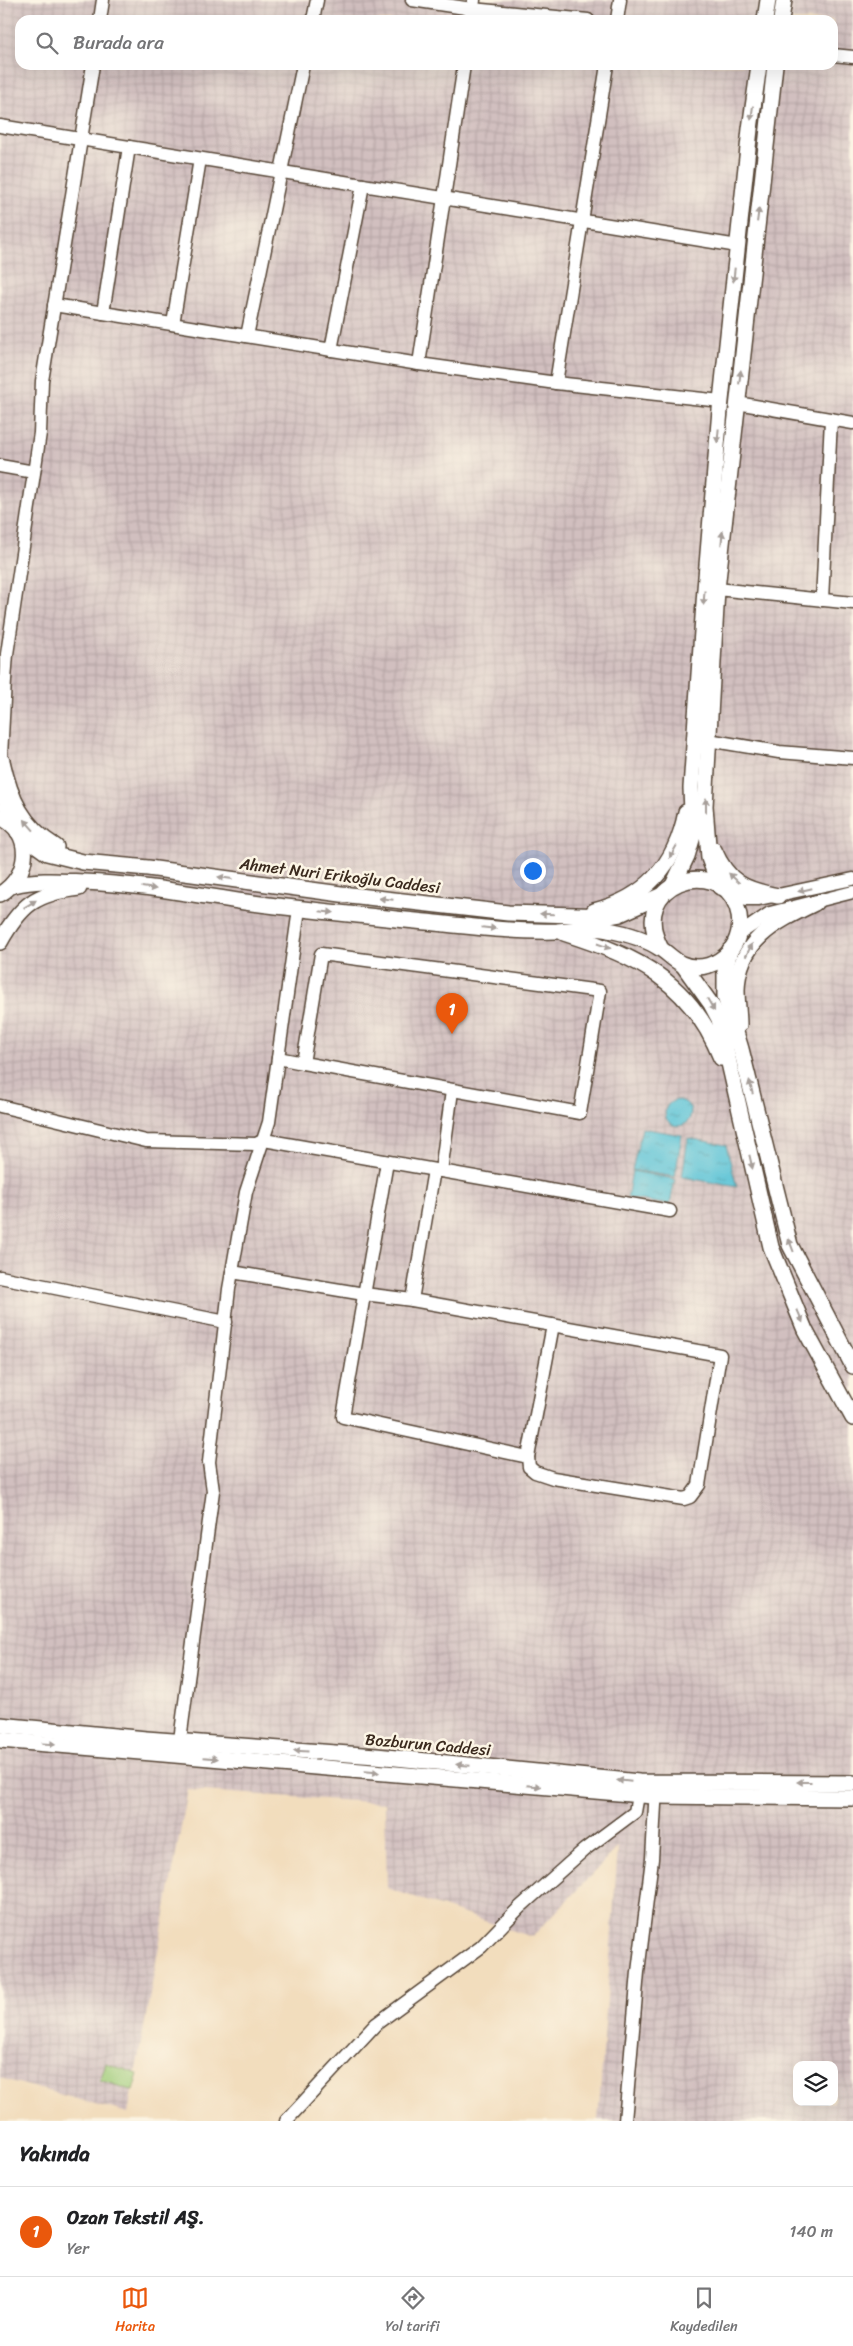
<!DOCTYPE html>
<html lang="tr">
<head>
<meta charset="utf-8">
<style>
  :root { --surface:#fff; --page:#f2f2f2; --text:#202124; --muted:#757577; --line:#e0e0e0; --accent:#ea580c }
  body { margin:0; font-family:Sriracha,sans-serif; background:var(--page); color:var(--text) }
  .controls { position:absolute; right:15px; bottom:15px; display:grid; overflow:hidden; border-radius:10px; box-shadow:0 5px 20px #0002 }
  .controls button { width:45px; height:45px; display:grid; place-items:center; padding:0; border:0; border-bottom:1px solid var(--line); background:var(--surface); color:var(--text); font:25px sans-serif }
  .you { position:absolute; left:532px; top:870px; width:18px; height:18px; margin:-12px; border:4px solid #fff; border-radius:50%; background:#1a73e8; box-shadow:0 0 0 8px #1a73e833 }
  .badge { display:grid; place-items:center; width:32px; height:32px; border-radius:50%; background:var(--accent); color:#fff; font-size:16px; font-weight:700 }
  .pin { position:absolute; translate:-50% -41px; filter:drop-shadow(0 1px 2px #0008) }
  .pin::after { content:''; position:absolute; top:26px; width:18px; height:15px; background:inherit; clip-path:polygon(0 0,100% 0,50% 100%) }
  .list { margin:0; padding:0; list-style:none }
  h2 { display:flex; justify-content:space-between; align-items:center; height:65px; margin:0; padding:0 20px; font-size:21px }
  h2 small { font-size:16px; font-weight:400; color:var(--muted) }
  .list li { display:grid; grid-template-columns:32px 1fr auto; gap:15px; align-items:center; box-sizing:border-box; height:90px; padding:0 20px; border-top:1px solid var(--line) }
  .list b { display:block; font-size:19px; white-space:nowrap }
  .list p { margin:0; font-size:16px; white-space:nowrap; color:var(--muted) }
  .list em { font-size:16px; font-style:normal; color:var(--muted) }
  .icon { flex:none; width:28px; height:28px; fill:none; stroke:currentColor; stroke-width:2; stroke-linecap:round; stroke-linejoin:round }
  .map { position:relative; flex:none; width:853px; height:2121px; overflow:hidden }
  .search { position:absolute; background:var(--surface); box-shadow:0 5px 20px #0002; left:15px; right:15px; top:15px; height:55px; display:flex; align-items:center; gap:12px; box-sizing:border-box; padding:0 18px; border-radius:15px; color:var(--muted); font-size:19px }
  .sheet { height:155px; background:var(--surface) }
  nav { display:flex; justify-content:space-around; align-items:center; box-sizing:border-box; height:70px; border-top:1px solid var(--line); background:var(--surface); font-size:14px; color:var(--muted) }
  nav a { display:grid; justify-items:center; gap:2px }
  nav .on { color:var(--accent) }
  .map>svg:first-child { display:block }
  .industrial { fill:url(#industrial-grid); fill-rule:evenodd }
  .green { fill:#9fcc79; stroke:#6d7b4c }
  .water { fill:url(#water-ripples); stroke:#4a767a }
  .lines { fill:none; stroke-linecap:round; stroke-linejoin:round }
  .minor-casing { stroke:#564536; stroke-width:15 }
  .major-casing { stroke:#564536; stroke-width:18 }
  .minor { stroke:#fff; stroke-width:12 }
  .major { stroke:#fff; stroke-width:15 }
  .oneway { fill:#a79f9a }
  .labels { text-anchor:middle; stroke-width:5; stroke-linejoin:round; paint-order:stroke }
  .street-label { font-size:16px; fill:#3b2a1e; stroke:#fcf5e5 }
</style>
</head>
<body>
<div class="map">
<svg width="853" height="2121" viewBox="0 0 853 2121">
  <defs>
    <pattern id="industrial-grid" width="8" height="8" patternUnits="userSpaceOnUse" patternTransform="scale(1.25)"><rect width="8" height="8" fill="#d1bfbf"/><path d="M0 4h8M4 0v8" fill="none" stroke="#b4a4a4"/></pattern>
    <pattern id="water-ripples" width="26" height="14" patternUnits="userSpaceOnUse" patternTransform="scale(1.25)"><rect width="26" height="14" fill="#5ac3d7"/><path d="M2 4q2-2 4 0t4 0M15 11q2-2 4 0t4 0" fill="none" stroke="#4c9fae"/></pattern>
  </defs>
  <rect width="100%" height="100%" fill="#fcf5e5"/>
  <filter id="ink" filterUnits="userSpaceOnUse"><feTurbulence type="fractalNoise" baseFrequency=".02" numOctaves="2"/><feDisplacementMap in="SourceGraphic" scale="10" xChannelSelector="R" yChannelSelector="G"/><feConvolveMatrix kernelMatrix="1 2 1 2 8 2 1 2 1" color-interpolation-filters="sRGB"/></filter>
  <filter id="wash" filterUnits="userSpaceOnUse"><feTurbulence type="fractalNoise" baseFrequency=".0096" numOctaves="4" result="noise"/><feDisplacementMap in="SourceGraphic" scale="20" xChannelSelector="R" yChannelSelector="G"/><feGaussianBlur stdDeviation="1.12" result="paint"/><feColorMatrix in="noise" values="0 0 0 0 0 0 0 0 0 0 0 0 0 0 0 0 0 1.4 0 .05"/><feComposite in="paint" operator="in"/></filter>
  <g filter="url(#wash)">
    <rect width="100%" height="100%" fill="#f2ddbd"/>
    <path class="industrial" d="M0,0H853V2121H598L618,1847L532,1937L387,1888L385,1803L188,1790L128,2113L0,2078ZM20,20H833V65H20ZM797,2065H834V2102H797Z"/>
    <path class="green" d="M106,2063L138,2074L133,2091L100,2080Z"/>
    <g class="water">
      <circle cx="678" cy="1113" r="13"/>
      <path d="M642,1128L682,1135L675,1177L632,1170Z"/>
      <path d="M688,1138L726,1145L737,1187L682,1177Z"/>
      <path d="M632,1171L675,1179L670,1205L627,1198Z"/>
    </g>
  </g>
  <g filter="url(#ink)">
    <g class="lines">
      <defs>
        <g id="minor">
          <path d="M412,0L472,9L588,20"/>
          <path d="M100,20L103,0"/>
          <path d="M313,20L317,0"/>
          <path d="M471,20L474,0"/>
          <path d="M617,20L620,0"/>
          <path d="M833,55L853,57"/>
          <path d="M0,126L738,246"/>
          <path d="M54,305L419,364L556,383L721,401"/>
          <path d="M103,313L129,147"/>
          <path d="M173,324L200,159"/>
          <path d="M247,336L303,65"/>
          <path d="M331,350L363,185"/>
          <path d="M419,364L464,65"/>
          <path d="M556,383L607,65"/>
          <path d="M737,403L853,423"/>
          <path d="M0,466L34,472"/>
          <path d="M717,589L853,603"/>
          <path d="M822,600L831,420"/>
          <path d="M708,740L779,752L853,758"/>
          <path d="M14,826L6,808L0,775L5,680L7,654L40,433L42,381L93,65"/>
          <path d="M728,893L747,899H759L853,879"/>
          <path d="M738,935L770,913L853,892"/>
          <path d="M321,954L600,991L580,1113L303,1063Z"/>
          <path d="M278,1058L303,1063"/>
          <path d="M0,1106L146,1141L256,1144L264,1140L670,1211"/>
          <path d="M387,1162L343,1417L528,1457"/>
          <path d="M434,1170L412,1300L720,1355L699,1485L690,1497L684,1499L553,1478L535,1472L529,1467L528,1457L553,1325"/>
          <path d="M441,1171L452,1091"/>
          <path d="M232,1272L364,1294L412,1300"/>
          <path d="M0,1277L226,1322"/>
          <path d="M180,1740L213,1491L209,1462L229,1289L246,1192L269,1122L299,909"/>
          <path d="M286,2121L376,2024L481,1947L519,1908L584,1850L635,1812L638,1795"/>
          <path d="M625,2121L638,1972L652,1859L656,1787"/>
        </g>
        <g id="major">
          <path d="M765,20L768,0"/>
          <path d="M781,20L784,0"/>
          <path d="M2,761C10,798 22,826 56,847"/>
          <path d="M0,817C35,832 30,877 0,894"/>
          <path d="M18,832L47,853L83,862L148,868L341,894L508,913L609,916L620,914L662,895"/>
          <path d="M714,850C728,883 745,890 778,896"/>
          <path d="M14,885C37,879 59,881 83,882C138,884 191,894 245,902C312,911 379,917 445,924C482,928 520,932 557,931C575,930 591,926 608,930C625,933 646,939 661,949C674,958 679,967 697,967C713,967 728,957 735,943C741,931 741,919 737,907C719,854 626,882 661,949"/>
          <path d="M673,885L687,856L693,836L691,788L705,589L720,410L750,129L759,65"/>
          <path d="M720,887L709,858L705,806L717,589L775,65"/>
          <path d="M594,911C647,898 676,864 686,812"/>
          <path d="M564,933C638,957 690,981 721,1058"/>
          <path d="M0,942C21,905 35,893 79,888"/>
          <path d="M730,950L725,971V996L741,1049L790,1245L853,1366"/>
          <path d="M683,965L711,1004L719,1019L771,1247L805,1330L853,1418"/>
          <path d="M739,1025C739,1014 737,1002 737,990C738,940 776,922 815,903"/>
          <path d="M0,1725L146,1739L376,1756L639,1782L853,1783"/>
          <path d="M0,1740L653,1796L853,1798"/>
        </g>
      </defs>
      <use href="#minor" class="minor-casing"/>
      <use href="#major" class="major-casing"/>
      <use href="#minor" class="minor"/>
      <use href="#major" class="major"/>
    </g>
    <defs><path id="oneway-solid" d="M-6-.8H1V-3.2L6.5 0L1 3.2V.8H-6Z" transform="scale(1.25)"/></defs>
    <g class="oneway">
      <use href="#oneway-solid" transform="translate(752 113) rotate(98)"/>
      <use href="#oneway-solid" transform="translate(758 215) rotate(-83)"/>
      <use href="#oneway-solid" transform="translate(734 275) rotate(96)"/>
      <use href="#oneway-solid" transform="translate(740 377) rotate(-83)"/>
      <use href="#oneway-solid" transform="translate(718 436) rotate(95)"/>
      <use href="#oneway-solid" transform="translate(722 538) rotate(-84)"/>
      <use href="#oneway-solid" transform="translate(704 598) rotate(94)"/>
      <use href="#oneway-solid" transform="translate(706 805) rotate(-90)"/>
      <use href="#oneway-solid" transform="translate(29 825) rotate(-131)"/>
      <use href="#oneway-solid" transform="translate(673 852) rotate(119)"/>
      <use href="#oneway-solid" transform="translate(225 878) rotate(-172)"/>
      <use href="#oneway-solid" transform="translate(734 878) rotate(-137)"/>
      <use href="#oneway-solid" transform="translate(149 888) rotate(8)"/>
      <use href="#oneway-solid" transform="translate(805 890) rotate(167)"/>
      <use href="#oneway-solid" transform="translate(386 899) rotate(-174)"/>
      <use href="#oneway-solid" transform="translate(30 904) rotate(-31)"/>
      <use href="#oneway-solid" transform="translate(327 912) rotate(6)"/>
      <use href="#oneway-solid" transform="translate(547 914) rotate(-179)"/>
      <use href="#oneway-solid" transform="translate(489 928) rotate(6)"/>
      <use href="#oneway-solid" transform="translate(604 946) rotate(19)"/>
      <use href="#oneway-solid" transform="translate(749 950) rotate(-63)"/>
      <use href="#oneway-solid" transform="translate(711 1005) rotate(60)"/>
      <use href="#oneway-solid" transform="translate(751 1087) rotate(-104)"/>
      <use href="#oneway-solid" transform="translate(751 1162) rotate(77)"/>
      <use href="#oneway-solid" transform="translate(791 1245) rotate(-111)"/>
      <use href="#oneway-solid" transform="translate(800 1316) rotate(67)"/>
      <use href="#oneway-solid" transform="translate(49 1744) rotate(4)"/>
      <use href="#oneway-solid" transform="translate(301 1751) rotate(-176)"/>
      <use href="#oneway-solid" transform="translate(211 1758) rotate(5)"/>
      <use href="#oneway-solid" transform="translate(463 1765) rotate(-175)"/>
      <use href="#oneway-solid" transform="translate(372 1772) rotate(5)"/>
      <use href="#oneway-solid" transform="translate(624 1781) rotate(-174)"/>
      <use href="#oneway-solid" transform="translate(804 1782) rotate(-180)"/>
      <use href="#oneway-solid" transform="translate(534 1786) rotate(5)"/>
    </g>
  </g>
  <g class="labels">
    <g class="street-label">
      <text transform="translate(340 875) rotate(7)" y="6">Ahmet Nuri Erikoğlu Caddesi</text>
      <text transform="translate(428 1744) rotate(5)" y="6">Bozburun Caddesi</text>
    </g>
  </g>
</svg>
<div class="controls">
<button><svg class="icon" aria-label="layers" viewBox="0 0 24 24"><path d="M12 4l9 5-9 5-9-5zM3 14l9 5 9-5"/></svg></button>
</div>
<div class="you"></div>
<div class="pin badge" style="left:452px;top:1034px">1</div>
<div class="search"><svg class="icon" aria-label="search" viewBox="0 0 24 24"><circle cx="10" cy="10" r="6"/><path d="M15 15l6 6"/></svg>Burada ara</div>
</div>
<section class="sheet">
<h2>Yakında<small></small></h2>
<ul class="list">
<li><span class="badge">1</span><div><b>Ozan Tekstil AŞ.</b><p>Yer</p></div><em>140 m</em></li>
</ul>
</section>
<nav>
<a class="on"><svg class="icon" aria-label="map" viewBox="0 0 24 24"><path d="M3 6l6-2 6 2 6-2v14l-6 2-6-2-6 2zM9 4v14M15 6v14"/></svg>Harita</a>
<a><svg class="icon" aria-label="directions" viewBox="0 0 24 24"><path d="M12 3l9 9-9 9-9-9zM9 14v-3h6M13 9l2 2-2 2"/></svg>Yol tarifi</a>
<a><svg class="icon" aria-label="saved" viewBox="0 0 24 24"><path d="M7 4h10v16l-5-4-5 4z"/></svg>Kaydedilen</a>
</nav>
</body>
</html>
